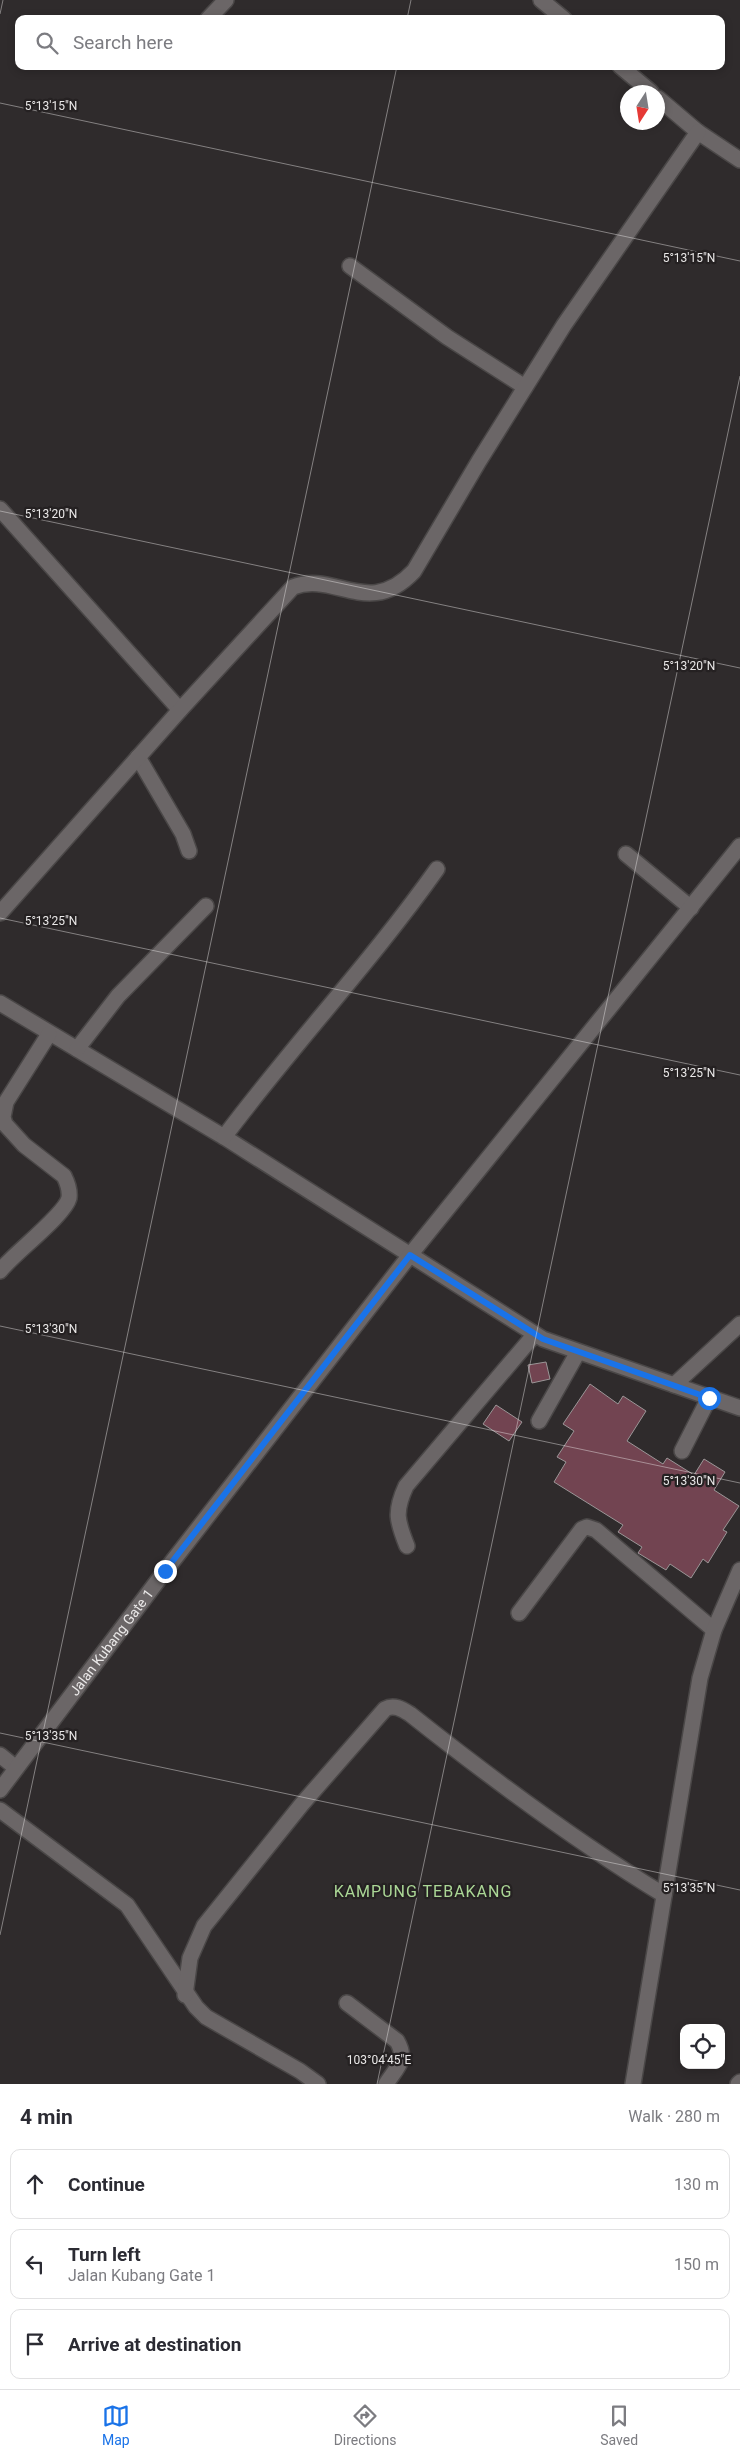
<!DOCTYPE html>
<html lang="en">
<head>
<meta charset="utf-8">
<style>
  :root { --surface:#fff; --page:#f2f2f3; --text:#2b2b33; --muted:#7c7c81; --line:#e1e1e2; --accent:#1a73e8 }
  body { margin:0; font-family:Roboto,sans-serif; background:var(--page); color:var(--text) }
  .controls { position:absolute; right:15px; bottom:15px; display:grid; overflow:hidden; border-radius:10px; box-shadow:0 2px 8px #0003 }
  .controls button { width:45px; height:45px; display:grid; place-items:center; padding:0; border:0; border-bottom:1px solid var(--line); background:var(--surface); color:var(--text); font:25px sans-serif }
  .compass { position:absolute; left:620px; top:85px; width:45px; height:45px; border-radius:50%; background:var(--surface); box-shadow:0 2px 8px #0003; rotate:192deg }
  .stop { position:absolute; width:15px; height:15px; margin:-11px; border:4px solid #1a73e8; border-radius:50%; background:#fff }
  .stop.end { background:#1a73e8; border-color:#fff; box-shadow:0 1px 5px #0008 }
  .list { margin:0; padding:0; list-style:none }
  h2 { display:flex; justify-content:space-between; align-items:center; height:65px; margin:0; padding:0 20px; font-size:21px }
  h2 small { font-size:16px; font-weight:400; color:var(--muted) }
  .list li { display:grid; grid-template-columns:32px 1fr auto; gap:15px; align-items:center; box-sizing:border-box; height:70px; margin:0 10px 10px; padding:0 10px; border:1px solid var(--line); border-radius:10px }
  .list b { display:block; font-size:19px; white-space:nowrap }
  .list p { margin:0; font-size:16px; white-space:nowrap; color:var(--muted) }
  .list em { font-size:16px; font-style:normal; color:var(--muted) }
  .icon { flex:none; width:28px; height:28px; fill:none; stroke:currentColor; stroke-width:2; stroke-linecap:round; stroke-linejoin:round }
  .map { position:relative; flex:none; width:740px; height:2084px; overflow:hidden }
  .search { position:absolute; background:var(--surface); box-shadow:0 2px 8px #0003; left:15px; right:15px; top:15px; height:55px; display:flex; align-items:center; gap:12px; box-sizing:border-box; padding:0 18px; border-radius:10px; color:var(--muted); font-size:19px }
  .sheet { height:305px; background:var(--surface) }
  nav { display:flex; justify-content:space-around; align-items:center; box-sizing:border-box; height:70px; border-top:1px solid var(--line); background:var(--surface); font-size:14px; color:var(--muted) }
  nav a { display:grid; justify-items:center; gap:2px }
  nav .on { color:var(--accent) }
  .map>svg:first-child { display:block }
  .building { fill:#724451; stroke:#9b9697 }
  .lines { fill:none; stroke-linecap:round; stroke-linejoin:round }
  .minor-casing { stroke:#4a4747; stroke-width:18 }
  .minor { stroke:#6b6667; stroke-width:15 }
  .route { stroke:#1a73e8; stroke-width:6 }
  .ticks { fill:none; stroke:#eae8e8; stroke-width:1; stroke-opacity:0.45 }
  .labels { text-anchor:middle; stroke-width:4.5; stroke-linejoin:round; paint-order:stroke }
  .street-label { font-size:14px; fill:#eae8e8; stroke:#252122 }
  .quarter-label { font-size:16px; letter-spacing:1px; fill:#abd796; stroke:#252122 }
  .ticks-label { font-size:12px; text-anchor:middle; fill:#eae8e8; stroke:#252122; stroke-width:4.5; stroke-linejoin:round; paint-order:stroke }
</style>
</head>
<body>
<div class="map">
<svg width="740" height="2084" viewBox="0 0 740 2084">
  <rect width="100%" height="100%" fill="#2f2b2c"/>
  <g class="building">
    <path d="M546,1362L550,1379L532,1383L528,1365Z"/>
    <path d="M590,1384L618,1404L623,1396L646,1411L627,1441L663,1464L667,1458L694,1475L704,1459L725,1472L714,1490L739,1506L723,1530L727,1532L708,1563L703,1559L691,1578L670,1564L666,1570L638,1553L642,1547L618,1532L623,1525L554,1482L566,1462L557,1457L574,1431L563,1424Z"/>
    <path d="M496,1405L522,1422L509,1441L483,1424Z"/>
  </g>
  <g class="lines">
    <defs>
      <g id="minor">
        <path d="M541,0L564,19"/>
        <path d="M208,19L226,0"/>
        <path d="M620,66L651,92"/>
        <path d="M658,98L698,132L740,160"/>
        <path d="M350,266L447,337L525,387"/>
        <path d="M0,509L180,710"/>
        <path d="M138,757L183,834L189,851"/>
        <path d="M626,854L691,908"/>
        <path d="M0,913L180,710L293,587C335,571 369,619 414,571L479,461L564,325L698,132"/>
        <path d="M0,1003L224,1137L543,1339L740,1408"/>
        <path d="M77,1049L118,996L206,906"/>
        <path d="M224,1137C293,1045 371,962 437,869"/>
        <path d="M0,1271C13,1254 65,1215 69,1198C70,1191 67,1182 64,1176L24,1145L5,1124L3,1117L6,1102L49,1034"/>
        <path d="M674,1385L740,1324"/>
        <path d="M539,1421L578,1352"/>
        <path d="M682,1451L709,1398"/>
        <path d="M407,1546C397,1521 394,1512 406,1486L535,1334"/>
        <path d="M519,1613L582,1529L587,1527L596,1530L714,1630"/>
        <path d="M0,1755L16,1768"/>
        <path id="s1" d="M0,1790L165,1571L410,1255L740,846"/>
        <path d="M0,1810L127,1905L196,2007L206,2017L300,2071L318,2084"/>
        <path d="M185,1995L190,1958L204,1926L302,1804L385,1709C394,1704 402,1709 410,1714C492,1779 575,1841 664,1895"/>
        <path d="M347,2003L397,2041C408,2060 397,2067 386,2084"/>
        <path d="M633,2084L700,1678L714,1630L740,1570"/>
        <path d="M738,2084L740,2082"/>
      </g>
    </defs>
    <use href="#minor" class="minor-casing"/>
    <use href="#minor" class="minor"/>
  </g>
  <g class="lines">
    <path class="route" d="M165,1571L410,1255L543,1339L709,1398"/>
  </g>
  <path class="ticks" d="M0,14L3,0M407,19L411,0M0,103L740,261M0,511L740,668M0,918L740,1075M0,1326L740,1483M0,1733L740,1890M0,1935L397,66M377,2084L740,376"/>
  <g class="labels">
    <g class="street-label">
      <text dy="5" stroke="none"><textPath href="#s1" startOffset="185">Jalan Kubang Gate 1</textPath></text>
    </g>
    <g class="quarter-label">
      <text x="423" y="1897">KAMPUNG TEBAKANG</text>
    </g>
  </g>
  <g class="ticks-label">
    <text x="51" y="110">5°13'15"N</text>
    <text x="689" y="262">5°13'15"N</text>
    <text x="51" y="518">5°13'20"N</text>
    <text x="689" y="670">5°13'20"N</text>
    <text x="51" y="925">5°13'25"N</text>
    <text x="689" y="1077">5°13'25"N</text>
    <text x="51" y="1333">5°13'30"N</text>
    <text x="689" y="1485">5°13'30"N</text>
    <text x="51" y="1740">5°13'35"N</text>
    <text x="689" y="1892">5°13'35"N</text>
    <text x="379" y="2064">103°04'45"E</text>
  </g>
</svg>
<div class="controls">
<button><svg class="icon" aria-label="locate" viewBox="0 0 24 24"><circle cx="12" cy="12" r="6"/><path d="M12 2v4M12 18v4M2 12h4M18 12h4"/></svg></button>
</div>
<svg class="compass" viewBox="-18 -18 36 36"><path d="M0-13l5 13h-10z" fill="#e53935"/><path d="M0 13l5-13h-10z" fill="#7c7c81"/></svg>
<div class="stop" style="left:709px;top:1398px"></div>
<div class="stop end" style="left:165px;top:1571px"></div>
<div class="search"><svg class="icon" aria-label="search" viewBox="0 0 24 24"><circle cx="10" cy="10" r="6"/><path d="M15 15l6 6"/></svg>Search here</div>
</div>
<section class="sheet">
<h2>4 min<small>Walk · 280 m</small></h2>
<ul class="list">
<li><svg class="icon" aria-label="ahead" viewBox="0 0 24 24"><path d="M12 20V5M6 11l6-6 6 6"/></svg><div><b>Continue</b></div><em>130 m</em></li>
<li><svg class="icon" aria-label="left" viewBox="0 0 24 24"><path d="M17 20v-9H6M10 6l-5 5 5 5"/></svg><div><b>Turn left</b><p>Jalan Kubang Gate 1</p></div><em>150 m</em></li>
<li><svg class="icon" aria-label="arrive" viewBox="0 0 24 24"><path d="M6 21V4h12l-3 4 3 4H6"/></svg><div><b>Arrive at destination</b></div></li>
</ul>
</section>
<nav>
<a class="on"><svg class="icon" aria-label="map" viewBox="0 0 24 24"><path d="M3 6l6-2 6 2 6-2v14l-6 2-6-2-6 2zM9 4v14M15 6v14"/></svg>Map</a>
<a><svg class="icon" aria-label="directions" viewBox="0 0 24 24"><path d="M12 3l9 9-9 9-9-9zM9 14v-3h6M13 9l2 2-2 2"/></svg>Directions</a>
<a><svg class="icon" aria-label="saved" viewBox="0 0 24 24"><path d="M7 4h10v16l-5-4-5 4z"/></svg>Saved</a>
</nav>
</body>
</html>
